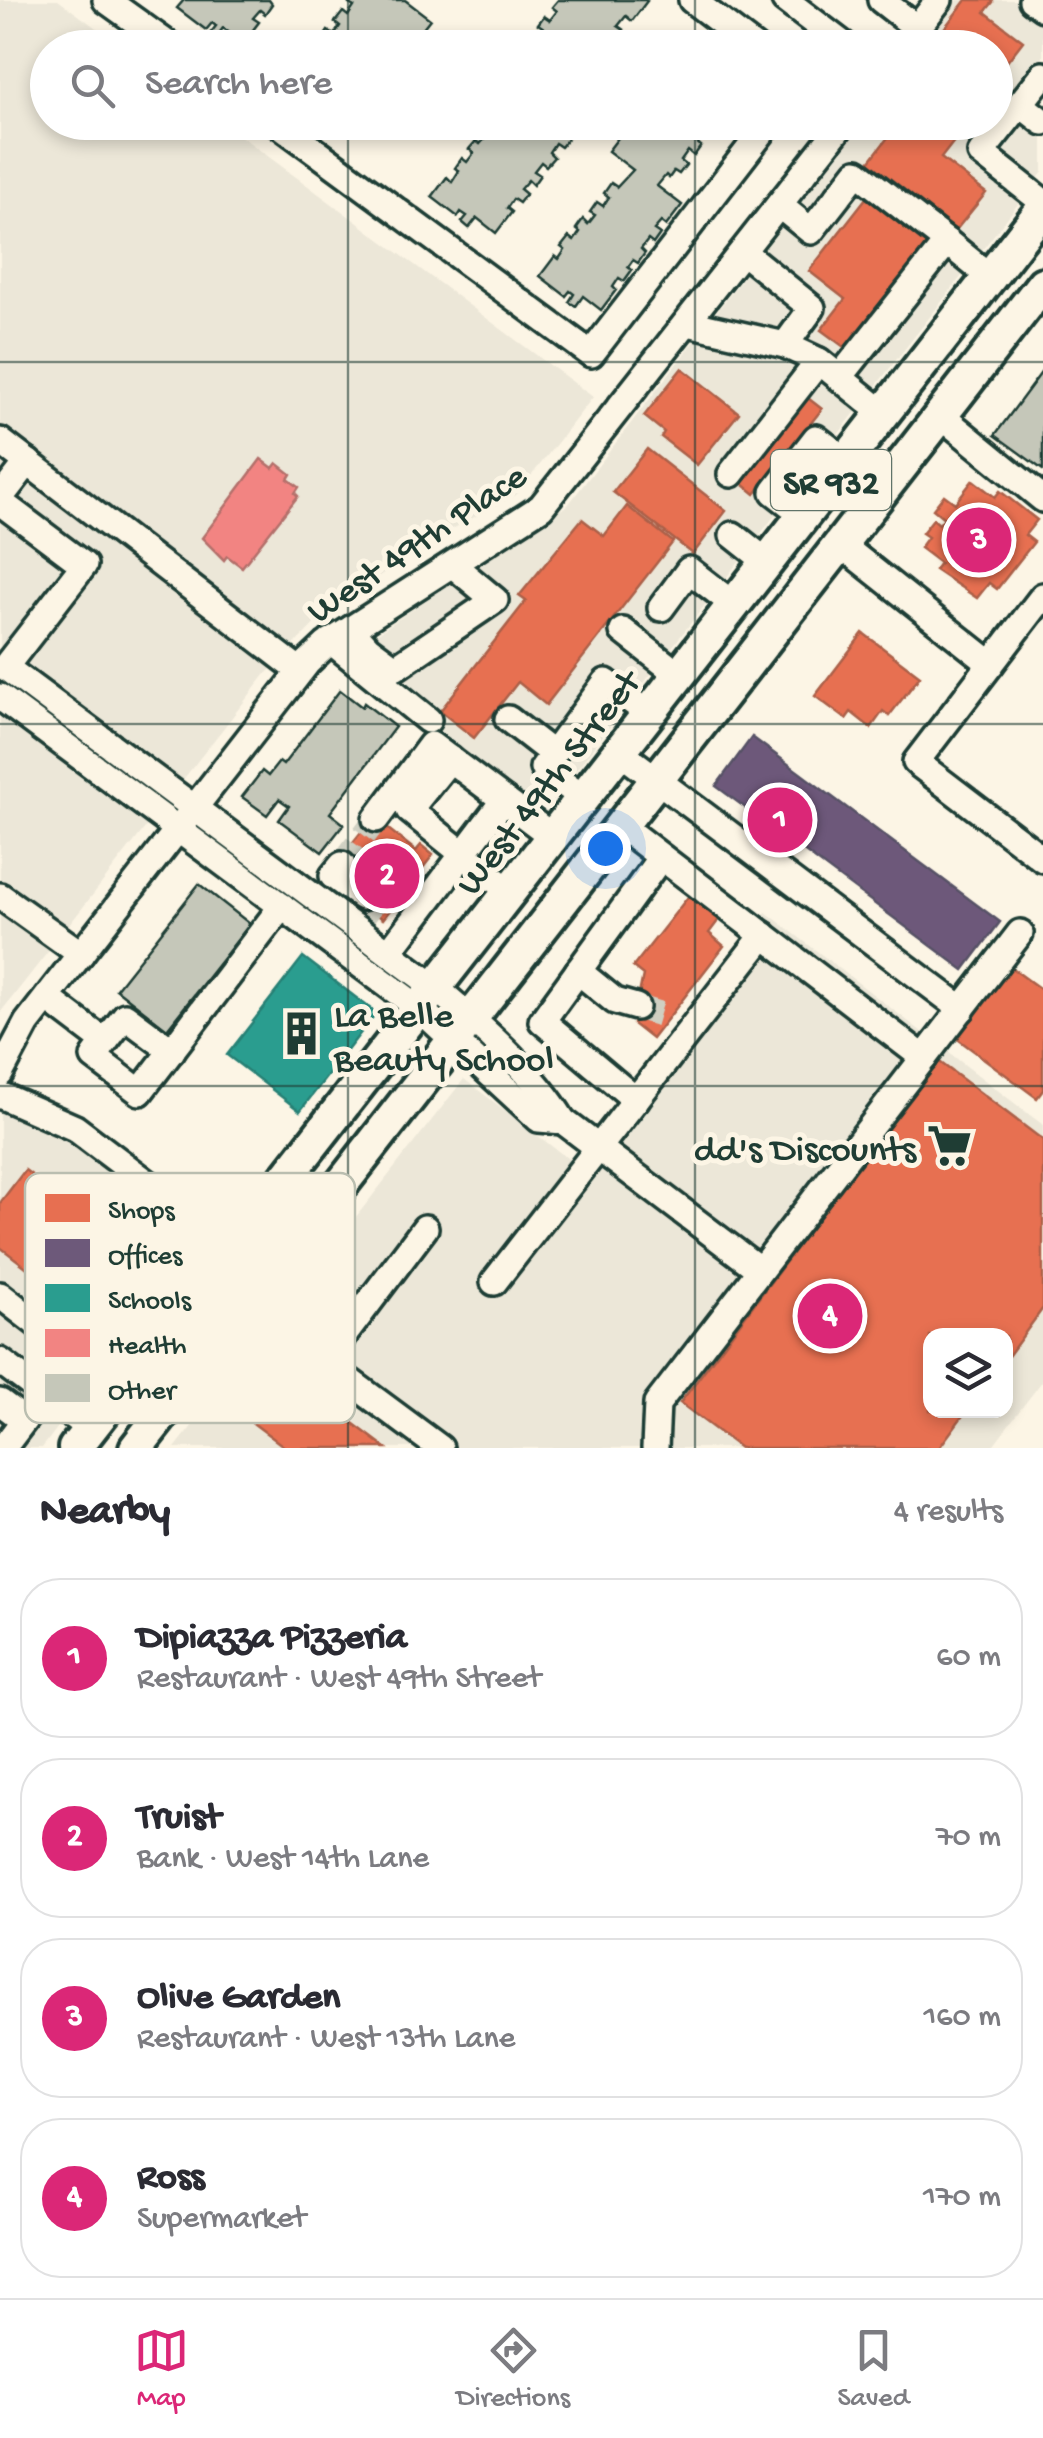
<!DOCTYPE html>
<html lang="en">
<head>
<meta charset="utf-8">
<style>
  :root { --surface:#fff; --page:#f2f2f3; --text:#2b2b33; --muted:#7c7c81; --line:#e1e1e2; --accent:#db2777 }
  body { margin:0; font-family:"Gochi Hand",sans-serif; background:var(--page); color:var(--text) }
  .controls { position:absolute; right:30px; bottom:30px; display:grid; overflow:hidden; border-radius:20px; box-shadow:0 5px 15px #0003 }
  .controls button { width:90px; height:90px; display:grid; place-items:center; padding:0; border:0; border-bottom:2px solid var(--line); background:var(--surface); color:var(--text); font:50px sans-serif }
  .you { position:absolute; left:605px; top:848px; width:35px; height:35px; margin:-25px; border:8px solid #fff; border-radius:50%; background:#1a73e8; box-shadow:0 0 0 15px #1a73e833 }
  .badge { display:grid; place-items:center; width:65px; height:65px; border-radius:50%; background:var(--accent); color:#fff; font-size:32px; font-weight:700 }
  .pin { position:absolute; translate:-50% -50%; border:5px solid #fff; box-shadow:0 2px 10px #0006 }
  .list { margin:0; padding:0; list-style:none }
  h2 { display:flex; justify-content:space-between; align-items:center; height:130px; margin:0; padding:0 40px; font-size:42px }
  h2 small { font-size:32px; font-weight:400; color:var(--muted) }
  .list li { display:grid; grid-template-columns:65px 1fr auto; gap:30px; align-items:center; box-sizing:border-box; height:160px; margin:0 20px 20px; padding:0 20px; border:2px solid var(--line); border-radius:40px }
  .list b { display:block; font-size:38px; white-space:nowrap }
  .list p { margin:0; font-size:32px; white-space:nowrap; color:var(--muted) }
  .list em { font-size:32px; font-style:normal; color:var(--muted) }
  .icon { flex:none; width:55px; height:55px; fill:none; stroke:currentColor; stroke-width:2; stroke-linecap:round; stroke-linejoin:round }
  .map { position:relative; flex:none; width:1043px; height:1448px; overflow:hidden }
  .search { position:absolute; background:var(--surface); box-shadow:0 5px 15px #0003; left:30px; right:30px; top:30px; height:110px; display:flex; align-items:center; gap:25px; box-sizing:border-box; padding:0 35px; border-radius:55px; color:var(--muted); font-size:38px }
  .sheet { height:850px; background:var(--surface) }
  nav { display:flex; justify-content:space-around; align-items:center; box-sizing:border-box; height:140px; border-top:2px solid var(--line); background:var(--surface); font-size:28px; color:var(--muted) }
  nav a { display:grid; justify-items:center; gap:5px }
  nav .on { color:var(--accent) }
  .map>svg:first-child { display:block }
  .built { fill:#ece7d8; fill-rule:evenodd }
  .shops { fill:#e76f51; stroke:#ab6048; stroke-width:2.5 }
  .offices { fill:#6d597a; stroke:#565165; stroke-width:2.5 }
  .schools { fill:#2a9d8f; stroke:#278074; stroke-width:2.5 }
  .health { fill:#f28482; stroke:#b36f6b; stroke-width:2.5 }
  .building { fill:#c5c7b9; stroke:#1f3d34; stroke-width:2.5 }
  .lines { fill:none; stroke-linecap:round; stroke-linejoin:round }
  .minor-tunnel { stroke:#d0d0c2; stroke-width:25; stroke-dasharray:25 12; stroke-linecap:butt }
  .minor-casing { stroke:#1f3d34; stroke-width:32 }
  .major-casing { stroke:#1f3d34; stroke-width:40 }
  .minor { stroke:#fcf5e5; stroke-width:25 }
  .major { stroke:#fcf5e5; stroke-width:32 }
  .grid { fill:none; stroke:#1f3d34; stroke-width:2.5; stroke-opacity:0.55 }
  .labels { text-anchor:middle; stroke-width:10; stroke-linejoin:round; paint-order:stroke }
  .shield { fill:#fcf5e5; stroke:#617469; stroke-width:2.5 }
  .shield-label { font-size:35px; font-weight:bold; fill:#1f3d34 }
  .street-label { font-size:38px; fill:#1f3d34; stroke:#fcf5e5 }
  .poi-label { font-size:38px; fill:#1f3d34; stroke:#fcf5e5; text-anchor:start }
  .key { fill:#fcf5e5; stroke:#babeb0; stroke-width:2.5 }
  .key-label { font-size:28px; fill:#1f3d34 }
</style>
</head>
<body>
<div class="map">
<svg width="1043" height="1448" viewBox="0 0 1043 1448">
  <rect width="100%" height="100%" fill="#fcf5e5"/>
  <filter id="ink" filterUnits="userSpaceOnUse"><feTurbulence type="fractalNoise" baseFrequency=".01" numOctaves="2"/><feDisplacementMap in="SourceGraphic" scale="20" xChannelSelector="R" yChannelSelector="G"/><feConvolveMatrix kernelMatrix="1 2 1 2 8 2 1 2 1" color-interpolation-filters="sRGB"/></filter>
  <g filter="url(#ink)">
    <g class="built">
      <path d="M0,0H58L122,47L48,48V122L223,123L593,397L517,494L432,540L326,612L265,675L0,1013Z"/>
      <path d="M956,0H1043V172L544,811L339,659L568,505L862,123L996,122V48L919,47Z"/>
      <path d="M766,912L1043,1125V1380L991,1448H175L464,1079L571,1161ZM930,1336H1006V1410H930Z"/>
      <path d="M0,1110L68,1137L204,1235L42,1448H0Z"/>
    </g>
    <g class="shops">
      <path d="M966,0H991L993,2L985,12L1023,41L996,76V48H929Z"/>
      <path d="M890,122H969L941,158L986,193L956,230L869,162L896,127Z"/>
      <path d="M870,193L935,243L851,352L821,330L845,299L809,271Z"/>
      <path d="M682,368L739,413L697,465L661,437L664,432L644,416Z"/>
      <path d="M804,395L822,409L755,494L738,480Z"/>
      <path d="M647,449L726,511L693,554L613,492Z"/>
      <path d="M973,480L995,497L1000,491L1037,520L1025,535L1034,542L997,589L989,583L977,598L935,570L940,563L920,548L928,537L922,533L933,519L939,524L944,518L933,509L944,495L955,503Z"/>
      <path d="M627,506L673,542L546,705L518,682L474,738L440,711L526,601L519,596L582,519L604,536Z"/>
      <path d="M863,633L920,676L889,716L883,711L871,728L851,712L846,719L815,696Z"/>
      <path d="M373,817L416,851L421,845L433,855L383,919L359,901L370,887L338,861Z"/>
      <path d="M691,893L721,917L709,933L724,946L652,1039L633,1024L643,975L633,967Z"/>
      <path d="M1009,966L1043,991V1090L1037,1098L955,1037Z"/>
      <path d="M937,1060L1043,1140V1308L1006,1359V1336H930V1410H967L939,1448H740L680,1403Z"/>
      <path d="M25,1170L120,1241L73,1303L0,1247V1203Z"/>
      <path d="M265,1357L386,1448H286L229,1405Z"/>
    </g>
    <path class="offices" d="M752,737L1000,922L964,970L716,786Z"/>
    <path class="schools" d="M303,957L376,1013L300,1111L227,1055Z"/>
    <path class="health" d="M261,459L273,468L277,463L291,474L288,479L299,487L295,493L298,496L242,567L227,556L224,560L202,538Z"/>
    <g class="building">
      <path d="M184,0H269L272,4L265,14L260,10L253,18L259,22L243,43L223,28L215,39L209,35L216,26L212,23L206,30L177,8Z"/>
      <path d="M352,0H405L430,19L414,39L409,36L403,44L407,48H323L326,43L322,40L328,31L334,35L340,26L335,22L343,12L348,16L354,7L349,4Z"/>
      <path d="M558,0H645L647,1L632,21L626,16L618,26L624,30L617,40L610,35L604,43L610,48H528L525,43L533,32L537,36L544,28L538,24L544,16L550,20L557,11L552,7Z"/>
      <path d="M490,122L496,126L498,122H569L576,128L561,147L555,143L549,152L554,157L546,166L541,162L534,171L540,175L533,185L528,180L520,189L526,194L519,203L513,199L507,208L512,212L496,233L477,218L469,228L462,222L467,216L461,212L458,217L432,197L447,177L452,182L459,171L455,168L462,158L467,162L474,153L469,149L476,141L480,144L488,135L483,131Z"/>
      <path d="M633,122H721L710,138L703,133L696,142L701,146L694,156L688,151L681,161L686,165L679,174L674,171L669,178L666,175L657,186L682,205L666,226L661,222L654,230L660,234L653,244L648,240L641,249L645,253L638,263L633,260L628,267L632,270L624,281L619,278L613,287L616,290L601,310L583,296L576,306L569,302L574,294L570,291L566,296L540,276L555,256L559,259L565,250L561,247L569,237L574,241L580,232L576,229L583,219L588,224L595,215L590,212L597,202L603,206L609,197L604,193L611,183L617,187L633,170L608,151L624,130L629,134L636,125Z"/>
      <path d="M1043,370V470L995,435Z"/>
      <path d="M340,690L362,707L364,703L395,727L330,813L344,824L322,852L279,820L289,806L279,799L267,815L242,797L262,771L268,776L279,762L283,765Z"/>
      <path d="M199,884L250,924L167,1029L116,989Z"/>
    </g>
    <g class="lines">
      <g class="minor-tunnel">
        <path d="M342,865L376,819"/>
        <path d="M362,897L386,915"/>
        <path d="M636,1007L670,1017"/>
      </g>
      <defs>
        <g id="minor">
          <path d="M106,0L173,48"/>
          <path d="M692,0L755,48"/>
          <path d="M785,0L848,48"/>
          <path d="M881,0L917,28"/>
          <path d="M1032,0L1043,8"/>
          <path d="M902,48L939,0"/>
          <path d="M1043,75L981,153L1043,202"/>
          <path d="M1020,104L1043,122"/>
          <path d="M276,122L591,354L770,122"/>
          <path d="M779,205L811,231L857,172L947,242"/>
          <path d="M743,252L812,308L785,345"/>
          <path d="M688,323L785,345L819,361L883,413"/>
          <path d="M840,377L947,242L990,277"/>
          <path d="M940,415L1043,499"/>
          <path d="M0,441L300,671"/>
          <path d="M731,474L819,361"/>
          <path d="M0,498L28,462"/>
          <path d="M0,502L84,565L5,667L436,988C481,1027 532,1070 563,1121L760,1270"/>
          <path d="M804,515L774,492L816,438L846,461"/>
          <path d="M733,535L767,562"/>
          <path d="M840,544L991,664"/>
          <path d="M1043,596L916,762L1043,859"/>
          <path d="M661,608L689,570L734,605"/>
          <path d="M351,629L368,648L395,668L495,600L453,565"/>
          <path d="M623,631L679,675"/>
          <path d="M331,641L428,720"/>
          <path d="M0,697L420,1009L539,1119L563,1121"/>
          <path d="M508,719L553,754"/>
          <path d="M620,752L962,1009"/>
          <path d="M450,759L409,810L510,892"/>
          <path d="M583,798L543,768L606,682L649,714"/>
          <path d="M376,819L431,745L553,837"/>
          <path d="M621,826L924,1058"/>
          <path d="M342,865L333,876L362,897"/>
          <path d="M0,896L81,954"/>
          <path d="M389,952L504,800"/>
          <path d="M578,971L615,1001L636,1007"/>
          <path d="M47,998L105,1042L94,1057L140,1092L282,906"/>
          <path d="M105,1042L125,1016L172,1051"/>
          <path d="M0,1074L27,1023L307,663L326,645L541,507L844,122"/>
          <path d="M0,1095L75,1128L232,1247"/>
          <path d="M636,1100L542,1021L661,857"/>
          <path d="M494,1282L764,935"/>
          <path d="M0,1295L75,1353"/>
          <path d="M241,1313L318,1370L351,1382L440,1448"/>
          <path d="M0,1361L44,1394L183,1210"/>
          <path d="M318,1370L425,1228"/>
          <path d="M0,1402L24,1420"/>
          <path d="M3,1448L44,1394L90,1429"/>
          <path d="M655,1448L657,1404L1020,933"/>
        </g>
        <g id="major">
          <path d="M75,1448L1043,209"/>
          <path d="M136,1448L1043,284"/>
        </g>
      </defs>
      <use href="#minor" class="minor-casing"/>
      <use href="#major" class="major-casing"/>
      <use href="#minor" class="minor"/>
      <use href="#major" class="major"/>
    </g>
  </g>
  <path class="grid" d="M348,0V48M695,0V48M348,122V1448M695,122V1448M0,362H1043M0,724H1043M0,1086H1043"/>
  <defs>
    <symbol id="building-bare" viewBox="-9 -9 18 18"><path d="M-4-6H4V6H1V3H-1V6H-4ZM-2.5-4.3h1.7v1.8h-1.7ZM.8-4.3h1.7v1.8H.8ZM-2.5-1h1.7V.8h-1.7ZM.8-1h1.7V.8H.8Z" fill="#1f3d34" stroke="#fcf5e5" stroke-width="2.5" paint-order="stroke"/></symbol>
    <symbol id="supermarket-bare" viewBox="-9 -9 18 18"><path d="M-6-5.5h2.5l.6 2H6L4.5 2H-2.5L-4.4-4H-6ZM-1.5 3.2a1.3 1.3 0 1 0 .1 0ZM3 3.2a1.3 1.3 0 1 0 .1 0Z" fill="#1f3d34" stroke="#fcf5e5" stroke-width="2.5" paint-order="stroke"/></symbol>
  </defs>
  <g fill-rule="evenodd">
    <use href="#building-bare" x="270" y="1002" width="63" height="63"/>
    <use href="#supermarket-bare" x="918" y="1114" width="63" height="63"/>
  </g>
  <g class="labels">
    <rect class="shield" x="771" y="450" width="120" height="60" rx="8"/>
    <g class="shield-label">
      <text x="831" y="492">SR 932</text>
    </g>
    <g class="street-label">
      <text transform="translate(415 541) rotate(-34)" y="13">West 49th Place</text>
      <text transform="translate(546 781) rotate(-52)" y="13">West 49th Street</text>
    </g>
    <g class="poi-label">
      <text x="334" y="1025">La Belle<tspan x="334" dy="44">Beauty School</tspan></text>
      <text x="916" y="1159" text-anchor="end">dd's Discounts</text>
    </g>
  </g>
  <rect x="25" y="1173" width="330" height="250" rx="15" class="key"/>
  <rect x="45" y="1194" width="45" height="28" fill="#e76f51"/>
  <rect x="45" y="1239" width="45" height="28" fill="#6d597a"/>
  <rect x="45" y="1284" width="45" height="28" fill="#2a9d8f"/>
  <rect x="45" y="1329" width="45" height="28" fill="#f28482"/>
  <rect x="45" y="1374" width="45" height="28" fill="#c5c7b9"/>
  <g class="key-label">
    <text x="108" y="1218">Shops</text>
    <text x="108" y="1263">Offices</text>
    <text x="108" y="1308">Schools</text>
    <text x="108" y="1353">Health</text>
    <text x="108" y="1398">Other</text>
  </g>
</svg>
<div class="controls">
<button><svg class="icon" aria-label="layers" viewBox="0 0 24 24"><path d="M12 4l9 5-9 5-9-5zM3 14l9 5 9-5"/></svg></button>
</div>
<div class="you"></div>
<div class="pin badge" style="left:780px;top:820px">1</div>
<div class="pin badge" style="left:387px;top:876px">2</div>
<div class="pin badge" style="left:979px;top:540px">3</div>
<div class="pin badge" style="left:830px;top:1316px">4</div>
<div class="search"><svg class="icon" aria-label="search" viewBox="0 0 24 24"><circle cx="10" cy="10" r="6"/><path d="M15 15l6 6"/></svg>Search here</div>
</div>
<section class="sheet">
<h2>Nearby<small>4 results</small></h2>
<ul class="list">
<li><span class="badge">1</span><div><b>Dipiazza Pizzeria</b><p>Restaurant · West 49th Street</p></div><em>60 m</em></li>
<li><span class="badge">2</span><div><b>Truist</b><p>Bank · West 14th Lane</p></div><em>70 m</em></li>
<li><span class="badge">3</span><div><b>Olive Garden</b><p>Restaurant · West 13th Lane</p></div><em>160 m</em></li>
<li><span class="badge">4</span><div><b>Ross</b><p>Supermarket</p></div><em>170 m</em></li>
</ul>
</section>
<nav>
<a class="on"><svg class="icon" aria-label="map" viewBox="0 0 24 24"><path d="M3 6l6-2 6 2 6-2v14l-6 2-6-2-6 2zM9 4v14M15 6v14"/></svg>Map</a>
<a><svg class="icon" aria-label="directions" viewBox="0 0 24 24"><path d="M12 3l9 9-9 9-9-9zM9 14v-3h6M13 9l2 2-2 2"/></svg>Directions</a>
<a><svg class="icon" aria-label="saved" viewBox="0 0 24 24"><path d="M7 4h10v16l-5-4-5 4z"/></svg>Saved</a>
</nav>
</body>
</html>
